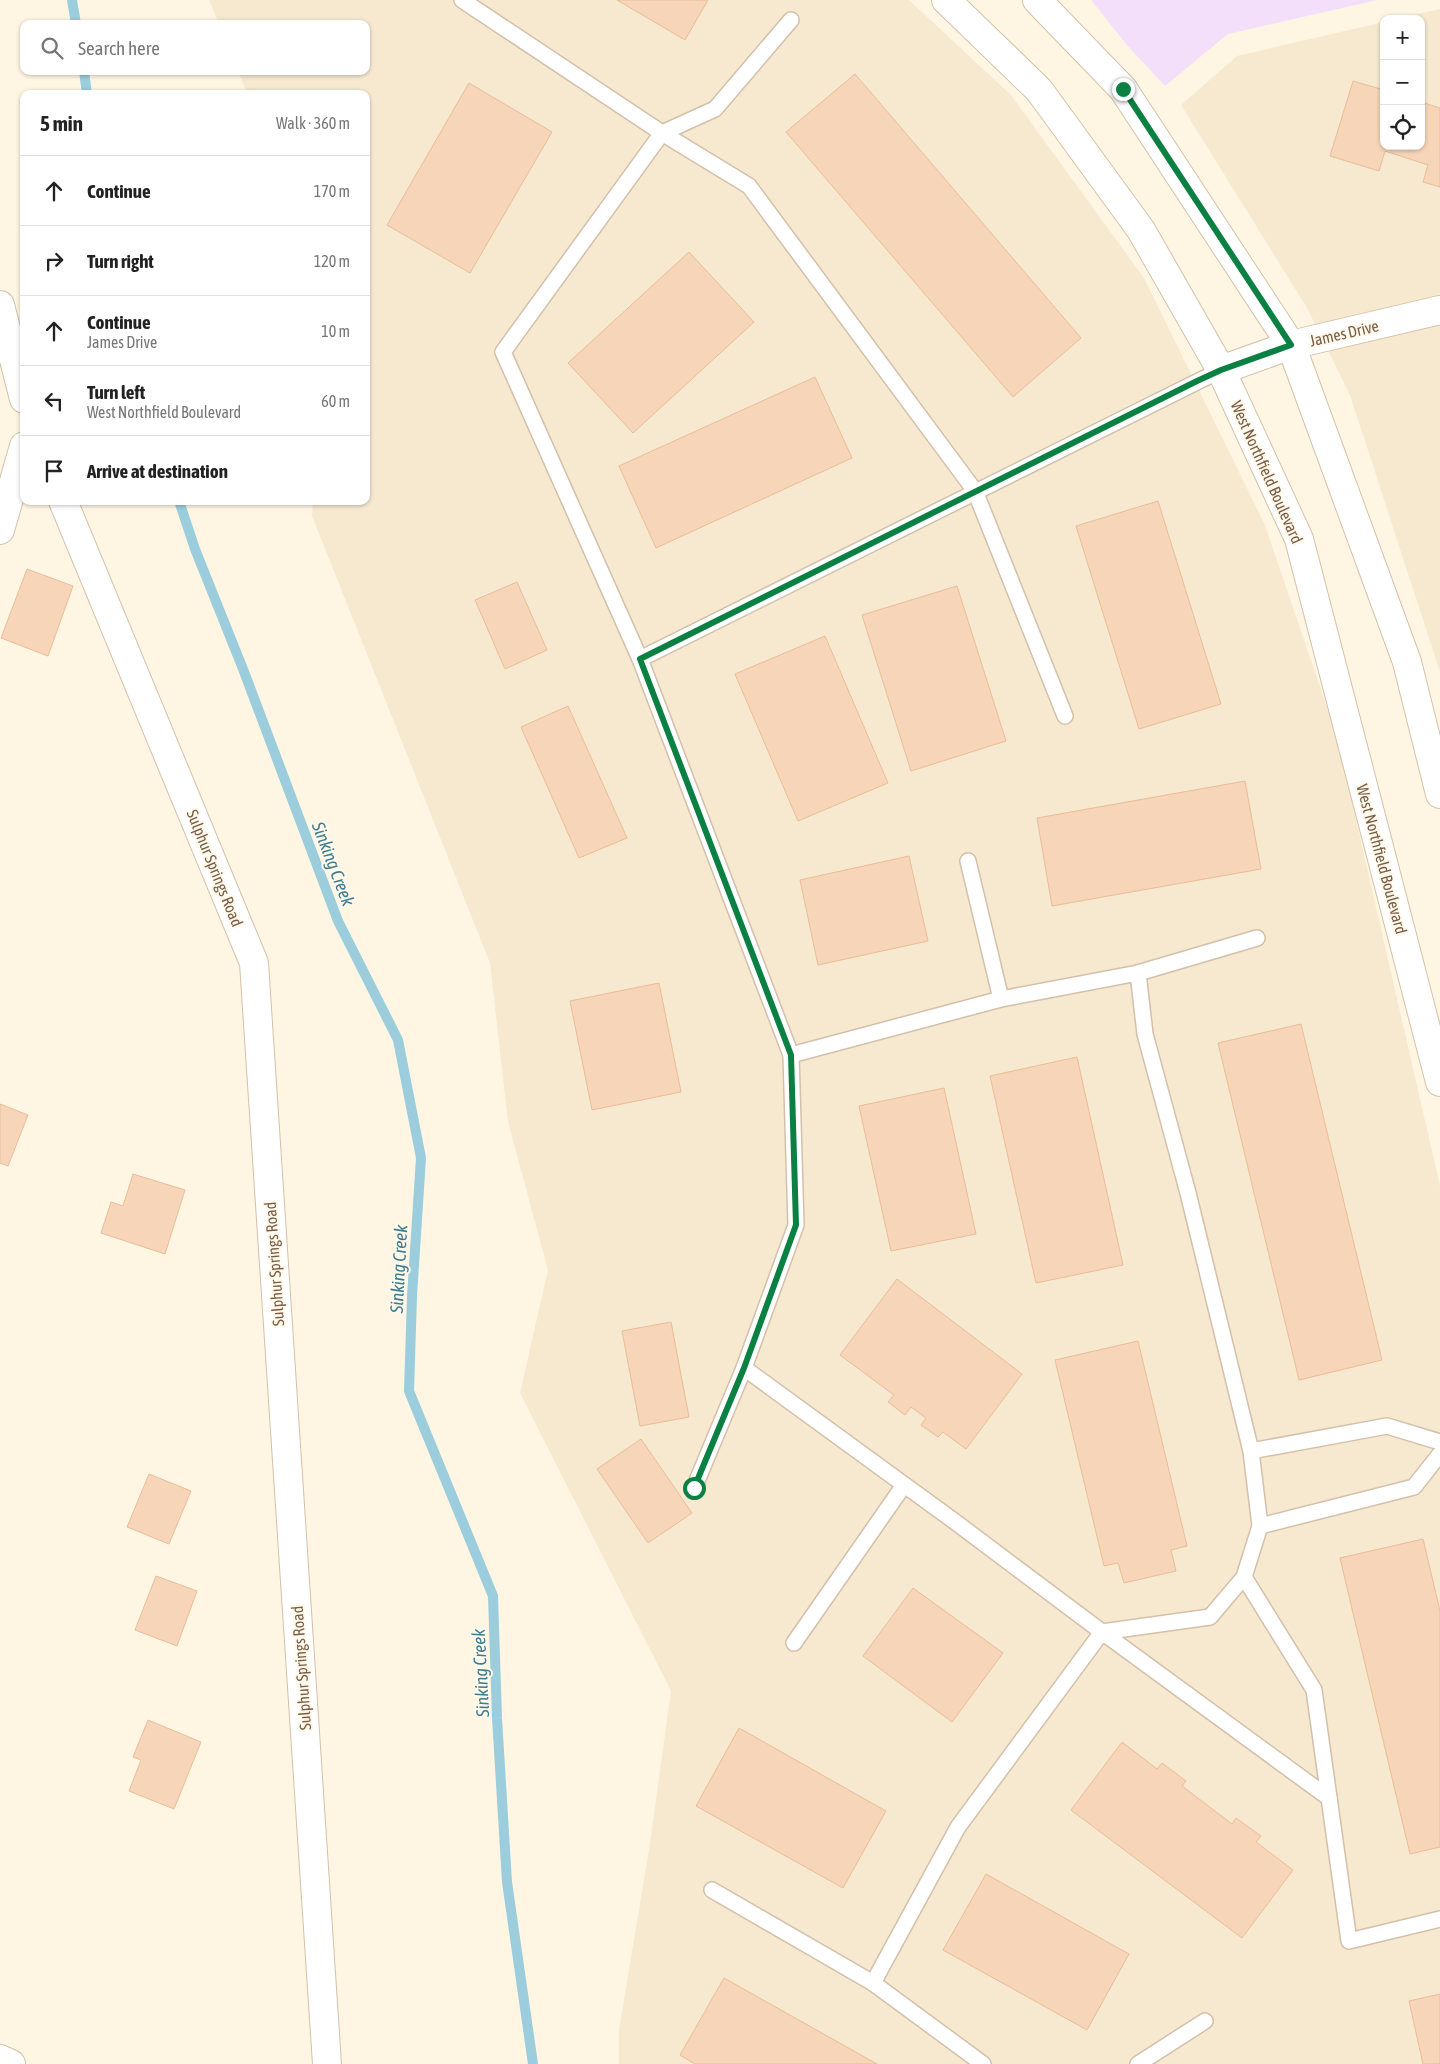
<!DOCTYPE html>
<html lang="en">
<head>
<meta charset="utf-8">
<style>
  :root { --surface:#fff; --page:#f6f6f6; --text:#222; --muted:#767676; --line:#e0e0e0 }
  body { margin:0; font-family:"Asap Condensed",sans-serif; background:var(--page); color:var(--text) }
  .controls { position:absolute; right:15px; top:15px; display:grid; overflow:hidden; border-radius:10px; box-shadow:0 1px 4px #0004 }
  .controls button { width:45px; height:45px; display:grid; place-items:center; padding:0; border:0; border-bottom:1px solid var(--line); background:var(--surface); color:var(--text); font:25px sans-serif }
  .stop { position:absolute; width:15px; height:15px; margin:-11px; border:4px solid #0b8043; border-radius:50%; background:#fff }
  .stop.end { background:#0b8043; border-color:#fff; box-shadow:0 1px 5px #0008 }
  .list { margin:0; padding:0; list-style:none }
  h2 { display:flex; justify-content:space-between; align-items:center; height:65px; margin:0; padding:0 20px; font-size:21px }
  h2 small { font-size:16px; font-weight:400; color:var(--muted) }
  .list li { display:grid; grid-template-columns:32px 1fr auto; gap:15px; align-items:center; box-sizing:border-box; height:70px; padding:0 20px; border-top:1px solid var(--line) }
  .list b { display:block; font-size:19px; white-space:nowrap }
  .list p { margin:0; font-size:16px; white-space:nowrap; color:var(--muted) }
  .list em { font-size:16px; font-style:normal; color:var(--muted) }
  .icon { flex:none; width:28px; height:28px; fill:none; stroke:currentColor; stroke-width:2; stroke-linecap:round; stroke-linejoin:round }
  .map { position:relative; flex:none; width:1440px; height:2064px; overflow:hidden }
  .search { position:absolute; background:var(--surface); box-shadow:0 1px 4px #0004; left:20px; top:20px; width:350px; height:55px; display:flex; align-items:center; gap:12px; box-sizing:border-box; padding:0 18px; border-radius:10px; color:var(--muted); font-size:19px }
  .panel { position:absolute; background:var(--surface); box-shadow:0 1px 4px #0004; left:20px; top:90px; width:350px; height:415px; border-radius:10px }
  .map>svg:first-child { display:block }
  .residential { fill:#f7e8d0 }
  .education { fill:#f3dffa }
  .lines { fill:none; stroke-linecap:round; stroke-linejoin:round }
  .stream { stroke:#9bcddc; stroke-width:10 }
  .building { fill:#f6d5b8; stroke:#eabd97 }
  .service-casing { stroke:#d3c0aa; stroke-width:18 }
  .minor-casing { stroke:#d3c0aa; stroke-width:30 }
  .secondary-casing { stroke:#d6c0a8; stroke-width:30 }
  .service { stroke:#fff; stroke-width:15 }
  .minor { stroke:#fff; stroke-width:28 }
  .secondary { stroke:#fff; stroke-width:28 }
  .route { stroke:#0b8043; stroke-width:6 }
  .labels { text-anchor:middle; stroke-width:4; stroke-linejoin:round; paint-order:stroke }
  .street-label { font-size:16px; fill:#795c46; stroke:#fff9eb }
  .water-label { font-size:18px; font-style:italic; fill:#3e7b8e; stroke:#fff9eb }
</style>
</head>
<body>
<div class="map">
<svg width="1440" height="2064" viewBox="0 0 1440 2064">
  <rect width="100%" height="100%" fill="#fef6e3"/>
  <g class="residential">
    <path d="M209,0H909L1011,95L1144,278L1265,525L1337,737L1440,1186V2064H619V2030L649,1850L671,1691L520,1393L548,1270L508,1122L490,963L312,516L313,501H366V94H247L238,71H366V24H219Z"/>
    <path d="M1440,9V672L1350,395L1307,308L1181,105L1237,56L1384,22V146H1421V19H1396Z"/>
  </g>
  <path class="education" d="M1091,0H1377L1228,34L1165,86L1126,44Z"/>
  <g class="lines">
    <g class="stream">
      <path d="M72,0L76,24"/>
      <path d="M84,71L87,94"/>
      <path d="M179,501L195,549L243,669L338,921L398,1040L421,1158L412,1296L409,1391L493,1596L497,1718L507,1882L533,2064"/>
    </g>
  </g>
  <g class="building">
    <path d="M617,0H708L685,40Z"/>
    <path d="M855,74L1081,338L1013,397L786,132Z"/>
    <path d="M1353,81L1384,90V146H1421V102L1440,108V187L1423,182L1428,165L1385,151L1379,171L1330,156Z"/>
    <path d="M469,83L552,132L470,273L387,225Z"/>
    <path d="M689,252L754,322L633,433L568,363Z"/>
    <path d="M815,377L852,458L656,548L619,466Z"/>
    <path d="M1158,501L1221,704L1139,729L1076,526Z"/>
    <path d="M27,569L73,586L48,656L1,638Z"/>
    <path d="M517,582L547,650L505,669L475,600Z"/>
    <path d="M957,586L1006,741L911,771L862,615Z"/>
    <path d="M825,636L888,783L798,821L735,674Z"/>
    <path d="M568,706L627,838L579,858L521,727Z"/>
    <path d="M1245,781L1261,869L1052,906L1037,818Z"/>
    <path d="M909,856L928,941L818,965L800,880Z"/>
    <path d="M659,983L681,1092L592,1110L570,1001Z"/>
    <path d="M1301,1024L1382,1360L1299,1380L1218,1043Z"/>
    <path d="M1077,1057L1123,1265L1036,1283L990,1076Z"/>
    <path d="M944,1088L976,1234L891,1251L859,1106Z"/>
    <path d="M0,1104L28,1115L8,1166L0,1163Z"/>
    <path d="M133,1174L185,1190L165,1254L101,1233L111,1202L123,1206Z"/>
    <path d="M897,1279L1022,1374L966,1449L943,1432L938,1437L921,1425L926,1418L911,1407L905,1415L888,1402L894,1395L840,1355Z"/>
    <path d="M671,1322L689,1417L640,1426L622,1331Z"/>
    <path d="M1138,1341L1187,1546L1171,1550L1176,1571L1124,1583L1118,1563L1104,1566L1055,1360Z"/>
    <path d="M641,1439L692,1513L648,1543L597,1469Z"/>
    <path d="M149,1474L191,1491L169,1544L127,1527Z"/>
    <path d="M1423,1539L1440,1611V1847L1410,1854L1340,1558Z"/>
    <path d="M156,1576L197,1591L177,1646L135,1630Z"/>
    <path d="M913,1588L1003,1653L952,1722L863,1656Z"/>
    <path d="M148,1720L201,1742L174,1809L129,1791L141,1760L133,1757Z"/>
    <path d="M739,1728L886,1811L843,1888L696,1806Z"/>
    <path d="M1122,1742L1157,1769L1162,1763L1186,1781L1182,1786L1232,1824L1236,1818L1261,1836L1256,1842L1293,1870L1242,1938L1071,1810Z"/>
    <path d="M986,1874L1129,1954L1087,2030L943,1950Z"/>
    <path d="M724,1978L877,2064H695L680,2055Z"/>
    <path d="M1440,1994V2064H1423L1409,2001Z"/>
  </g>
  <g class="lines">
    <defs>
      <g id="service">
        <path d="M462,0L662,133L749,186L975,491L1065,716"/>
        <path d="M640,659L503,352L662,133L715,109L791,20"/>
        <path d="M968,861L1001,999"/>
        <path d="M1138,973L1145,1034L1188,1193L1251,1451L1260,1526L1244,1577L1210,1617L1102,1632L954,1521L744,1368L796,1225L791,1055L1001,999Z"/>
        <path d="M1138,973L1257,938"/>
        <path d="M791,1055L640,659L1221,370"/>
        <path d="M1251,1451L1387,1426L1440,1442"/>
        <path d="M694,1488L744,1368"/>
        <path d="M1260,1526L1414,1487L1440,1454"/>
        <path d="M1244,1577L1314,1690L1349,1941L1440,1919"/>
        <path d="M794,1643L904,1485"/>
        <path d="M712,1890L873,1983"/>
        <path d="M983,2064L873,1983L958,1827L1102,1632L1329,1798"/>
        <path d="M1138,2064L1205,2021"/>
      </g>
      <g id="minor">
        <path d="M0,305L24,399"/>
        <path d="M1221,370L1291,345L1440,310"/>
        <path d="M63,501L254,963L327,2064"/>
        <path d="M0,530L24,446"/>
        <path d="M0,2059L11,2064"/>
      </g>
      <g id="secondary">
        <path d="M946,0L1039,90L1141,230L1221,370L1299,539L1440,1082"/>
        <path d="M1037,0L1123,89L1291,345L1407,662L1440,794"/>
      </g>
    </defs>
    <use href="#service" class="service-casing"/>
    <use href="#minor" class="minor-casing"/>
    <use href="#secondary" class="secondary-casing"/>
    <use href="#service" class="service"/>
    <use href="#minor" class="minor"/>
    <use href="#secondary" class="secondary"/>
  </g>
  <g class="lines">
    <path class="route" d="M694,1488L744,1368L796,1225L791,1055L640,659L1197,381L1221,370L1291,345L1123,89"/>
  </g>
  <g class="labels">
    <g class="street-label">
      <text transform="translate(1344 333) rotate(-13)" y="6">James Drive</text>
      <text transform="translate(1267 472) rotate(66)" y="6">West Northfield Boulevard</text>
      <text transform="translate(1382 859) rotate(75)" y="6">West Northfield Boulevard</text>
      <text transform="translate(215 868) rotate(68)" y="6">Sulphur Springs Road</text>
      <text transform="translate(274 1264) rotate(-94)" y="6">Sulphur Springs Road</text>
      <text transform="translate(301 1668) rotate(-94)" y="6">Sulphur Springs Road</text>
    </g>
    <g class="water-label">
      <text transform="translate(333 864) rotate(69)" y="6">Sinking Creek</text>
      <text transform="translate(399 1269) rotate(-87)" y="6">Sinking Creek</text>
      <text transform="translate(481 1673) rotate(-93)" y="6">Sinking Creek</text>
    </g>
  </g>
</svg>
<div class="controls">
<button>+</button>
<button>−</button>
<button><svg class="icon" aria-label="locate" viewBox="0 0 24 24"><circle cx="12" cy="12" r="6"/><path d="M12 2v4M12 18v4M2 12h4M18 12h4"/></svg></button>
</div>
<div class="stop" style="left:694px;top:1488px"></div>
<div class="stop end" style="left:1123px;top:89px"></div>
<div class="search"><svg class="icon" aria-label="search" viewBox="0 0 24 24"><circle cx="10" cy="10" r="6"/><path d="M15 15l6 6"/></svg>Search here</div>
<section class="panel">
<h2>5 min<small>Walk · 360 m</small></h2>
<ul class="list">
<li><svg class="icon" aria-label="ahead" viewBox="0 0 24 24"><path d="M12 20V5M6 11l6-6 6 6"/></svg><div><b>Continue</b></div><em>170 m</em></li>
<li><svg class="icon" aria-label="right" viewBox="0 0 24 24"><path d="M7 20v-9h11M14 6l5 5-5 5"/></svg><div><b>Turn right</b></div><em>120 m</em></li>
<li><svg class="icon" aria-label="ahead" viewBox="0 0 24 24"><path d="M12 20V5M6 11l6-6 6 6"/></svg><div><b>Continue</b><p>James Drive</p></div><em>10 m</em></li>
<li><svg class="icon" aria-label="left" viewBox="0 0 24 24"><path d="M17 20v-9H6M10 6l-5 5 5 5"/></svg><div><b>Turn left</b><p>West Northfield Boulevard</p></div><em>60 m</em></li>
<li><svg class="icon" aria-label="arrive" viewBox="0 0 24 24"><path d="M6 21V4h12l-3 4 3 4H6"/></svg><div><b>Arrive at destination</b></div></li>
</ul>
</section>
</div>
</body>
</html>
